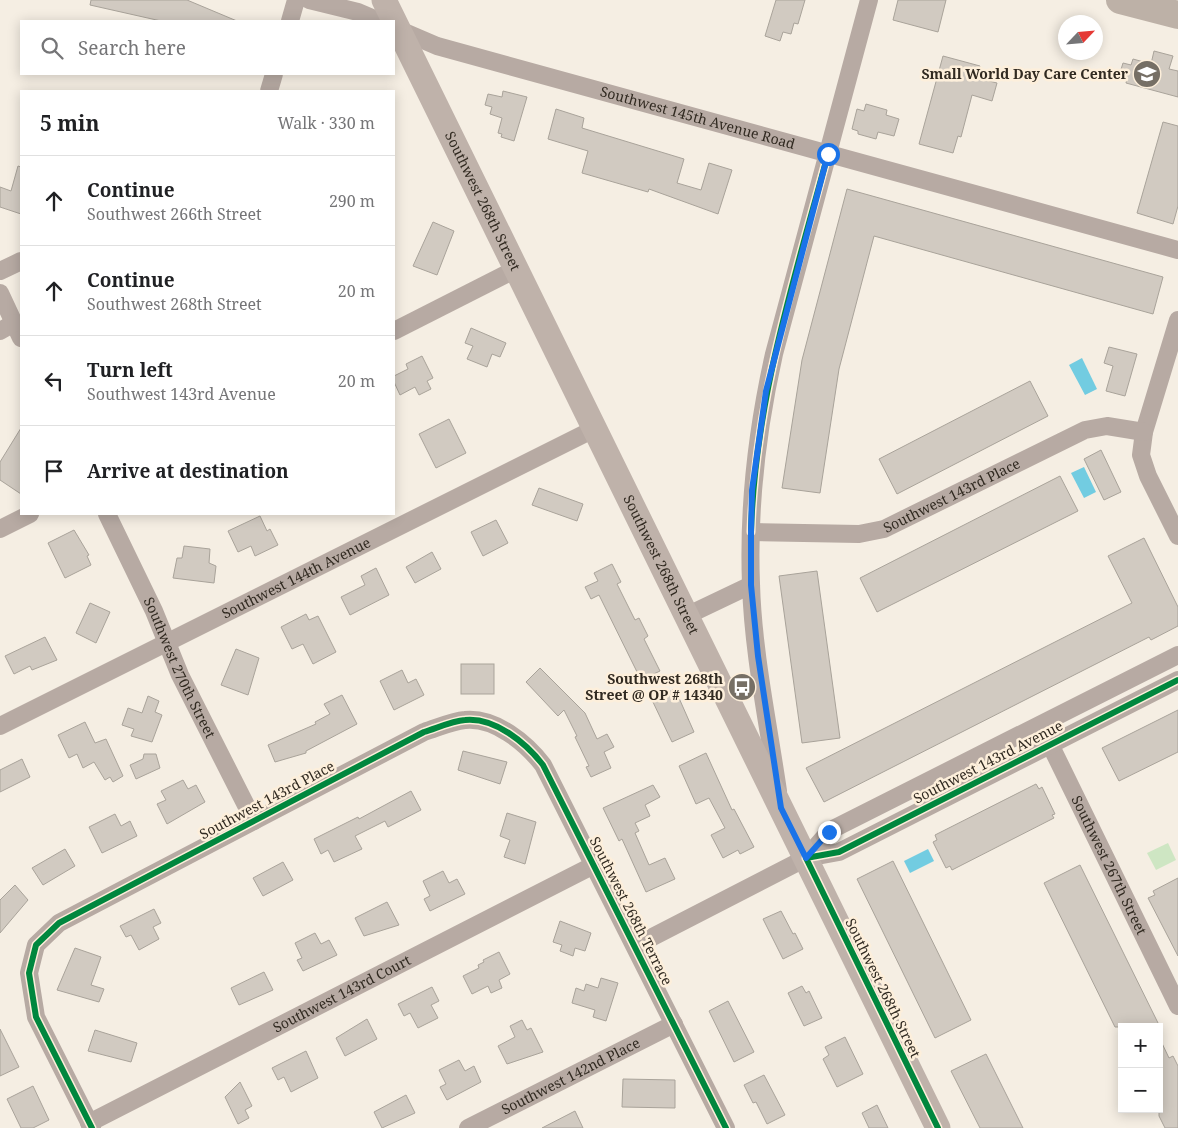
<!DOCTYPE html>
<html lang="en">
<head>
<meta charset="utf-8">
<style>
  :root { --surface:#fff; --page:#f6f6f6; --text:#202124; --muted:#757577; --line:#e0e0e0 }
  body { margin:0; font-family:"Noto Serif",serif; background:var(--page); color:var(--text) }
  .controls { position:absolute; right:15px; bottom:15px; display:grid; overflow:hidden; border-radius:0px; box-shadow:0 2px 12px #0003 }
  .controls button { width:45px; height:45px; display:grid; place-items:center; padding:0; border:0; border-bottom:1px solid var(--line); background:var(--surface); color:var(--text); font:25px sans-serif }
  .compass { position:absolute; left:1058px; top:15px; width:45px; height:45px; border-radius:50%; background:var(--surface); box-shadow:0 2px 12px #0003; rotate:64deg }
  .stop { position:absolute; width:15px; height:15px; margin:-11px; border:4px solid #1a73e8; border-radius:50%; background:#fff }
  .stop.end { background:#1a73e8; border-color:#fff; box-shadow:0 1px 5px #0008 }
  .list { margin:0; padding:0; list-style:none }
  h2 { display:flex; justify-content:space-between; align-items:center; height:65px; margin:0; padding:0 20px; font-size:21px }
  h2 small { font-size:16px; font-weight:400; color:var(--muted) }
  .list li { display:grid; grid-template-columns:32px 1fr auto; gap:15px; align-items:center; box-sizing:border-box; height:90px; padding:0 20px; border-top:1px solid var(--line) }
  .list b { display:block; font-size:19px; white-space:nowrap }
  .list p { margin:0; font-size:16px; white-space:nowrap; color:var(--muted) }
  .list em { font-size:16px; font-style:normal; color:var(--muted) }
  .icon { flex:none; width:28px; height:28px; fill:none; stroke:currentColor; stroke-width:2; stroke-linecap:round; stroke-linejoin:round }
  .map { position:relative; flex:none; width:1178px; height:1128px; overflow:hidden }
  .search { position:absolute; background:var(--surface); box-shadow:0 2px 12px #0003; left:20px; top:20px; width:375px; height:55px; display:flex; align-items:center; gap:12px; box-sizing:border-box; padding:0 18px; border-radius:0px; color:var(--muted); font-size:19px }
  .panel { position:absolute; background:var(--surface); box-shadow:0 2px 12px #0003; left:20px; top:90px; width:375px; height:425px; border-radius:0px }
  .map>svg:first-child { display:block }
  .green { fill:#cee6c3 }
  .water { fill:#72cce1 }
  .building { fill:#d1cac1; stroke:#a9a39a }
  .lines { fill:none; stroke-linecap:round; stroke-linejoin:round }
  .street { stroke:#b7aaa3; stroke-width:18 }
  .secondary { stroke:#bfb2aa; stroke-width:25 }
  .highway { stroke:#bdb1a7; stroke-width:28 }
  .cycleway-casing { stroke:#fdefdb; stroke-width:9 }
  .cycleway { stroke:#00873e; stroke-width:6 }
  .route { stroke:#1a73e8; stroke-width:6 }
  .labels { text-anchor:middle; stroke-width:5; stroke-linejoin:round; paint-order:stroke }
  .poi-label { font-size:14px; font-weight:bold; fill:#312a21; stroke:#fdefdb; text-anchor:end }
  .street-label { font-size:14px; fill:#312a21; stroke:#fdefdb }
</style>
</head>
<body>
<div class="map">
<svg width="1178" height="1128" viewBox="0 0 1178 1128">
  <rect width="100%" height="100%" fill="#f5eee3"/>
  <path class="green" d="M1168,843L1176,860L1156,870L1147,853Z"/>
  <g class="water">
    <path d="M1082,358L1097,389L1085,395L1069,365Z"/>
    <path d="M1084,467L1096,492L1084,498L1071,473Z"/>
    <path d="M928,849L934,861L910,873L904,861Z"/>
  </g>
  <g class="building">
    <path d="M91,0H187L237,21H161L90,5Z"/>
    <path d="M776,0H805L798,24L794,23L791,34L783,32L780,41L765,36Z"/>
    <path d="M898,0H946L938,32L893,20Z"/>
    <path d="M1154,51L1173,56L1169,69L1178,71V97L1126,83L1127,78L1119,76L1123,63L1131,65L1133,59L1151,64Z"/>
    <path d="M943,56L980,66L977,78L997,83L992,101L972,95L961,137L958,136L953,153L919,144Z"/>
    <path d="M503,91L527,97L514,141L501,137L502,134L498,133L502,118L490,114L492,107L485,105L488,94L502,97Z"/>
    <path d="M866,104L887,110L886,115L899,119L894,136L878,132L876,139L858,134V131L852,129L857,109L864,111Z"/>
    <path d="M556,109L584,118L582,128L684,159L677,183L701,190L709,163L732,170L718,214L649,189L648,192L582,173L588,151L548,139Z"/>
    <path d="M1163,122L1178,126V206L1173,224L1137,213Z"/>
    <path d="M18,166L21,167V214L0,207V187L11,191Z"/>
    <path d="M847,189L1163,277L1153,314L874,236L839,369L820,493L782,488L802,360Z"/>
    <path d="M433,222L454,231L437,275L413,266Z"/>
    <path d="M471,328L506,343L500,357L492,354L487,367L467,359L473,346L465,343Z"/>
    <path d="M1109,347L1137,354L1125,396L1106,391L1113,366L1104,363Z"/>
    <path d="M422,356L433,378L427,381L431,389L419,395L415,387L400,395L394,382V376L408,369L406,364Z"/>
    <path d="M1030,381L1048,416L897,494L879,459Z"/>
    <path d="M449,419L466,453L436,468L419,434Z"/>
    <path d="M21,428V494L0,480V462Z"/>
    <path d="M1101,450L1121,492L1104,500L1084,459Z"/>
    <path d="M1060,476L1078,511L877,612L860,578Z"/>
    <path d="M539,488L583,504L577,521L532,505Z"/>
    <path d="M260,516L267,531L270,529L278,545L255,556L251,546L238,552L228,531Z"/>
    <path d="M496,520L508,543L483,556L471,532Z"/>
    <path d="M74,530L89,555L87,556L91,565L65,578L48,543Z"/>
    <path d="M1144,538L1178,607V626L1151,640L1149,637L824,802L806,768L1132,603L1108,556Z"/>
    <path d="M184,546L210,549L209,563L216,566L214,583L173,578L177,558H182Z"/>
    <path d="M432,552L441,569L415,583L406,567Z"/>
    <path d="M612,564L621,582L617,584L635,620L639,618L648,636L644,639L660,671L641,680L599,595L591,599L585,587L598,581L594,573Z"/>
    <path d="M376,568L389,595L350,615L341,597L365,585L361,576Z"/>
    <path d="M817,571L840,738L802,743L779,576Z"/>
    <path d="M90,603L110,612L96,643L76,633Z"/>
    <path d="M306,614L309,620L318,616L336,652L313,664L303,644L292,649L281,627Z"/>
    <path d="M45,637L57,660L32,670L30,666L14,674L5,656Z"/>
    <path d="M236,649L259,658L248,695L221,685Z"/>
    <rect x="461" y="664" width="33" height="30"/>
    <path d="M540,668L585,713L597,739L607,734L614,747L604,752L611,768L591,777L586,767L589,766L575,737L577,736L564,710L558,716L526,682Z"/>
    <path d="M402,670L408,683L416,679L424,695L394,710L380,681Z"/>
    <path d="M675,689L694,732L672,742L652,700Z"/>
    <path d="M342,695L357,724L306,751V753L275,762L268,745L316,724L315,722L330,714L324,704Z"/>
    <path d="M148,696L159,701L155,712L162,715L152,742L131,736L134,729L122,725L128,708L142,713Z"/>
    <path d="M1178,710V752L1119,781L1102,748Z"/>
    <path d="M85,722L95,743L106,739L123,776L113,782L110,777L105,780L94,762L83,768L77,754L69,758L58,735Z"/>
    <path d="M463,751L507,762L500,784L458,770Z"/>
    <path d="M706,753L732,810L734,809L754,847L740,854L738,850L723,858L711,835L725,828L709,798L696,804L679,766Z"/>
    <path d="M144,754H156L160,768L136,779L130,765L143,759Z"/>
    <path d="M22,759L30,777L0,792V770Z"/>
    <path d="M183,780L188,789L196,785L205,802L167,824L157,804L166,800L161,791Z"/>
    <path d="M1036,784L1039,789L1042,787L1055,814L1052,815L1054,818L952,870L950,866L946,868L933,842L937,840L935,835Z"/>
    <path d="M653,785L660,797L645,805L650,816L635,823L639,831L635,833L649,865L665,858L675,879L646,892L622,839L619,841L603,808Z"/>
    <path d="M411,791L421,810L388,827L385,821L355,836L362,849L334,862L328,850L321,854L314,839L358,817L359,819Z"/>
    <path d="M507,813L536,822L525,864L504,857L510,840L500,836Z"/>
    <path d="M115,814L121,826L130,821L137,836L102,853L89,827Z"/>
    <path d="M65,849L75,866L43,885L32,868Z"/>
    <path d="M893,861L971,1020L935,1038L857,879Z"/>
    <path d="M283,862L293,880L263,896L253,878Z"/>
    <path d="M1080,865L1160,1027H1115L1044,883Z"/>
    <path d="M443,871L449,883L457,879L465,894L430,911L424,899L430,896L423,881Z"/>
    <path d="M1178,878V956L1148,898L1155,895L1153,891Z"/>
    <path d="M15,885L28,900L0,933V900Z"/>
    <path d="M387,902L399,925L364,936L355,918Z"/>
    <path d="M154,909L161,923L153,927L159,939L139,950L131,935L126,937L120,926Z"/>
    <path d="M781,911L793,934L795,933L803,949L783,959L763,919Z"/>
    <path d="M560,921L591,933L585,951L575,948L573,956L560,951L562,945L553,942Z"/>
    <path d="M315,933L321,944L329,940L337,955L303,971L297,960L302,958L295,943Z"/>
    <path d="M75,948L101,957L91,985L104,989L99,1002L57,990Z"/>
    <path d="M499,952L510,974L499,980L502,988L491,993L488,986L472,994L463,976L479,968L478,965L484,962L483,960Z"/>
    <path d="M264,972L273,990L239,1005L231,988Z"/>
    <path d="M601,978L618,983L606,1021L593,1017L595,1010L572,1003L576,988L584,991L586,984L598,988Z"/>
    <path d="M802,986L806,993L809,991L822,1018L804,1026L788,993Z"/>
    <path d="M432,987L439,1001L431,1005L438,1018L418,1028L410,1013L404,1016L398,1004Z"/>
    <path d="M728,1001L754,1052L734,1062L709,1011Z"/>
    <path d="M367,1019L377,1039L345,1056L336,1038Z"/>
    <path d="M522,1020L527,1030L531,1028L543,1052L507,1064L498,1046L515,1037L510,1026Z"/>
    <path d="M0,1029L19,1067L0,1076Z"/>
    <path d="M95,1030L137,1043L131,1062L88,1051Z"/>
    <path d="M845,1037L863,1074L837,1087L823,1059L829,1055L825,1047Z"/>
    <path d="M1159,1037L1169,1058L1173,1056L1178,1066V1128H1165L1159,1116Z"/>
    <path d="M306,1051L318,1078L291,1092L284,1077L278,1080L272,1068Z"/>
    <path d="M986,1054L1023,1128H980L951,1071Z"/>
    <path d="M459,1060L465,1071L474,1066L481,1082L447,1100L440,1087L446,1084L439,1070Z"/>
    <path d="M764,1075L785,1115L767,1124L756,1102L753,1103L744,1085Z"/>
    <path d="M623,1079L675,1080V1108L622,1107Z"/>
    <path d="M240,1082L252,1106L245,1110L249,1118L238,1124L225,1097Z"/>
    <path d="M33,1086L49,1120L33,1128H21L7,1099Z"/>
    <path d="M406,1095L415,1113L382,1128L374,1112Z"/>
    <path d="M877,1105L888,1128H869L862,1113Z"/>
    <path d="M575,1111L583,1128H542Z"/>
  </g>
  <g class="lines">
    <g class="street">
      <path d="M309,0L358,12L379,21"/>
      <path d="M290,21L296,0"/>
      <path id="s1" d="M395,28L437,46L1178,250"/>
      <path d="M269,91L274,74"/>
      <path d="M0,271L21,261"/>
      <path d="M0,293L21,338"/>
      <path d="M1178,320L1144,432L1141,455L1148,476L1178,536"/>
      <path d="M0,331L14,323"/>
      <path d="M394,331L516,269"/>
      <path id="s2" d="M107,514L154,611L180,675L254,821"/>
      <path d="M0,529L30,514"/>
      <path id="s3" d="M751,532L859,534L884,529L1085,430L1107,426L1144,432"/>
      <path d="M686,616L751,585"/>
      <path id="s4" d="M0,726L594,429"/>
      <path id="s5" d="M1045,734L1178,1006"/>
      <path d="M778,791C768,722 753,653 751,584C748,506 757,430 774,354L869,0"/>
      <path d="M806,858L829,832L835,828L1178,655"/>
      <path d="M635,946L806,858L839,852L1178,680"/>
      <path id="s6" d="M89,1123L594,865"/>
      <path d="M92,1128L36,1017L29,973L36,945L59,923L424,732C437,728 452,721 465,720C495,717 526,743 543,765L726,1128"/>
      <path id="s7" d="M468,1128L674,1024"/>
    </g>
    <path class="secondary" id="s8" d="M384,0L938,1128"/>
    <path class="highway" d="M1120,0L1178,15"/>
    <defs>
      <g id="cycleway">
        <path d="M751,532C755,400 794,280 828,154"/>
        <path d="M92,1128L36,1017L29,973L36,945L59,923L424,732C437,728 452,721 465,720C495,717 526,743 543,765L726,1128"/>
        <path d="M938,1128L806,858L839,852L1178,680"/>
      </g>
    </defs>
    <use href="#cycleway" class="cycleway-casing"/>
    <use href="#cycleway" class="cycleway"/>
  </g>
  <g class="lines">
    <path class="route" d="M828,154L766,391L752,490L751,532V585L758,656L781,808L806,858L829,832"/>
  </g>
  <defs>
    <symbol id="school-disc" viewBox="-11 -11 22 22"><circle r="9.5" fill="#766f65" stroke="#fdefdb"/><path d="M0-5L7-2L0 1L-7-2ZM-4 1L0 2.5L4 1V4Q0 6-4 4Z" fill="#fff"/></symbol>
    <symbol id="bus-disc" viewBox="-11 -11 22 22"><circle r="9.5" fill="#766f65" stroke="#fdefdb"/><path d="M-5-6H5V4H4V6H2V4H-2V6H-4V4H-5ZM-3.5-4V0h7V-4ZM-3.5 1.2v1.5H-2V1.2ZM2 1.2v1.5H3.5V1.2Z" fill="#fff"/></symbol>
  </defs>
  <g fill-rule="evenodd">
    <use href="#school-disc" x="1131" y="58" width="32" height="32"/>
    <use href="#bus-disc" x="726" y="671" width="32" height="32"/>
  </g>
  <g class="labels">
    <g class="poi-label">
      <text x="1128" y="79">Small World Day Care Center</text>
      <text x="723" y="684">Southwest 268th<tspan x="723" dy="16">Street @ OP # 14340</tspan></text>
    </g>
    <g class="street-label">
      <text dy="5" stroke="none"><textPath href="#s1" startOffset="316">Southwest 145th Avenue Road</textPath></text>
      <text dy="5" stroke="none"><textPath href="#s8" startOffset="224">Southwest 268th Street</textPath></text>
      <text dy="5" stroke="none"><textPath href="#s3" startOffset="209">Southwest 143rd Place</textPath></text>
      <text dy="5" stroke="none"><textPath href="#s8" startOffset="629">Southwest 268th Street</textPath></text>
      <text dy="5" stroke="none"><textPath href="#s4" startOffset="331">Southwest 144th Avenue</textPath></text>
      <text dy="5" stroke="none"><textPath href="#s2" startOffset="170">Southwest 270th Street</textPath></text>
      <text transform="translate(988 762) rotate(-27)" y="5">Southwest 143rd Avenue</text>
      <text transform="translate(267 800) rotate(-28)" y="5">Southwest 143rd Place</text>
      <text dy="5" stroke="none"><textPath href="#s5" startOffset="146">Southwest 267th Street</textPath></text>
      <text transform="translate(631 911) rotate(63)" y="5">Southwest 268th Terrace</text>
      <text transform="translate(883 988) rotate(64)" y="5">Southwest 268th Street</text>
      <text dy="5" stroke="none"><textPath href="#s6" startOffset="284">Southwest 143rd Court</textPath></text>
      <text dy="5" stroke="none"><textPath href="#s7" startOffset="115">Southwest 142nd Place</textPath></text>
    </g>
  </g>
</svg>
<div class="controls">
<button>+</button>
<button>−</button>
</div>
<svg class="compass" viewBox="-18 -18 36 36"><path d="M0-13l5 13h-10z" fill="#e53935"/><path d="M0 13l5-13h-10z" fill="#757577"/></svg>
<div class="stop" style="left:828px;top:154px"></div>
<div class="stop end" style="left:829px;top:832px"></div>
<div class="search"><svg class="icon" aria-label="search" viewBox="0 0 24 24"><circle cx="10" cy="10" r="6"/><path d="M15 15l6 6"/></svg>Search here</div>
<section class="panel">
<h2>5 min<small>Walk · 330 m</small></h2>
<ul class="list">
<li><svg class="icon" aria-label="ahead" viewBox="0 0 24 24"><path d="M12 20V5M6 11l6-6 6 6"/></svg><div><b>Continue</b><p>Southwest 266th Street</p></div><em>290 m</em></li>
<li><svg class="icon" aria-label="ahead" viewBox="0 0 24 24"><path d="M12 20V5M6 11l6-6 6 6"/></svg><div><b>Continue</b><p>Southwest 268th Street</p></div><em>20 m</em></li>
<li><svg class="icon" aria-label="left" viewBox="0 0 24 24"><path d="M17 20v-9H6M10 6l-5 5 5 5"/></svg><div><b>Turn left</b><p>Southwest 143rd Avenue</p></div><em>20 m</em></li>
<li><svg class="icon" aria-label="arrive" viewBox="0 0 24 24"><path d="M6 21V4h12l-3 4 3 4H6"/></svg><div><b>Arrive at destination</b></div></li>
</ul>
</section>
</div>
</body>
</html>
